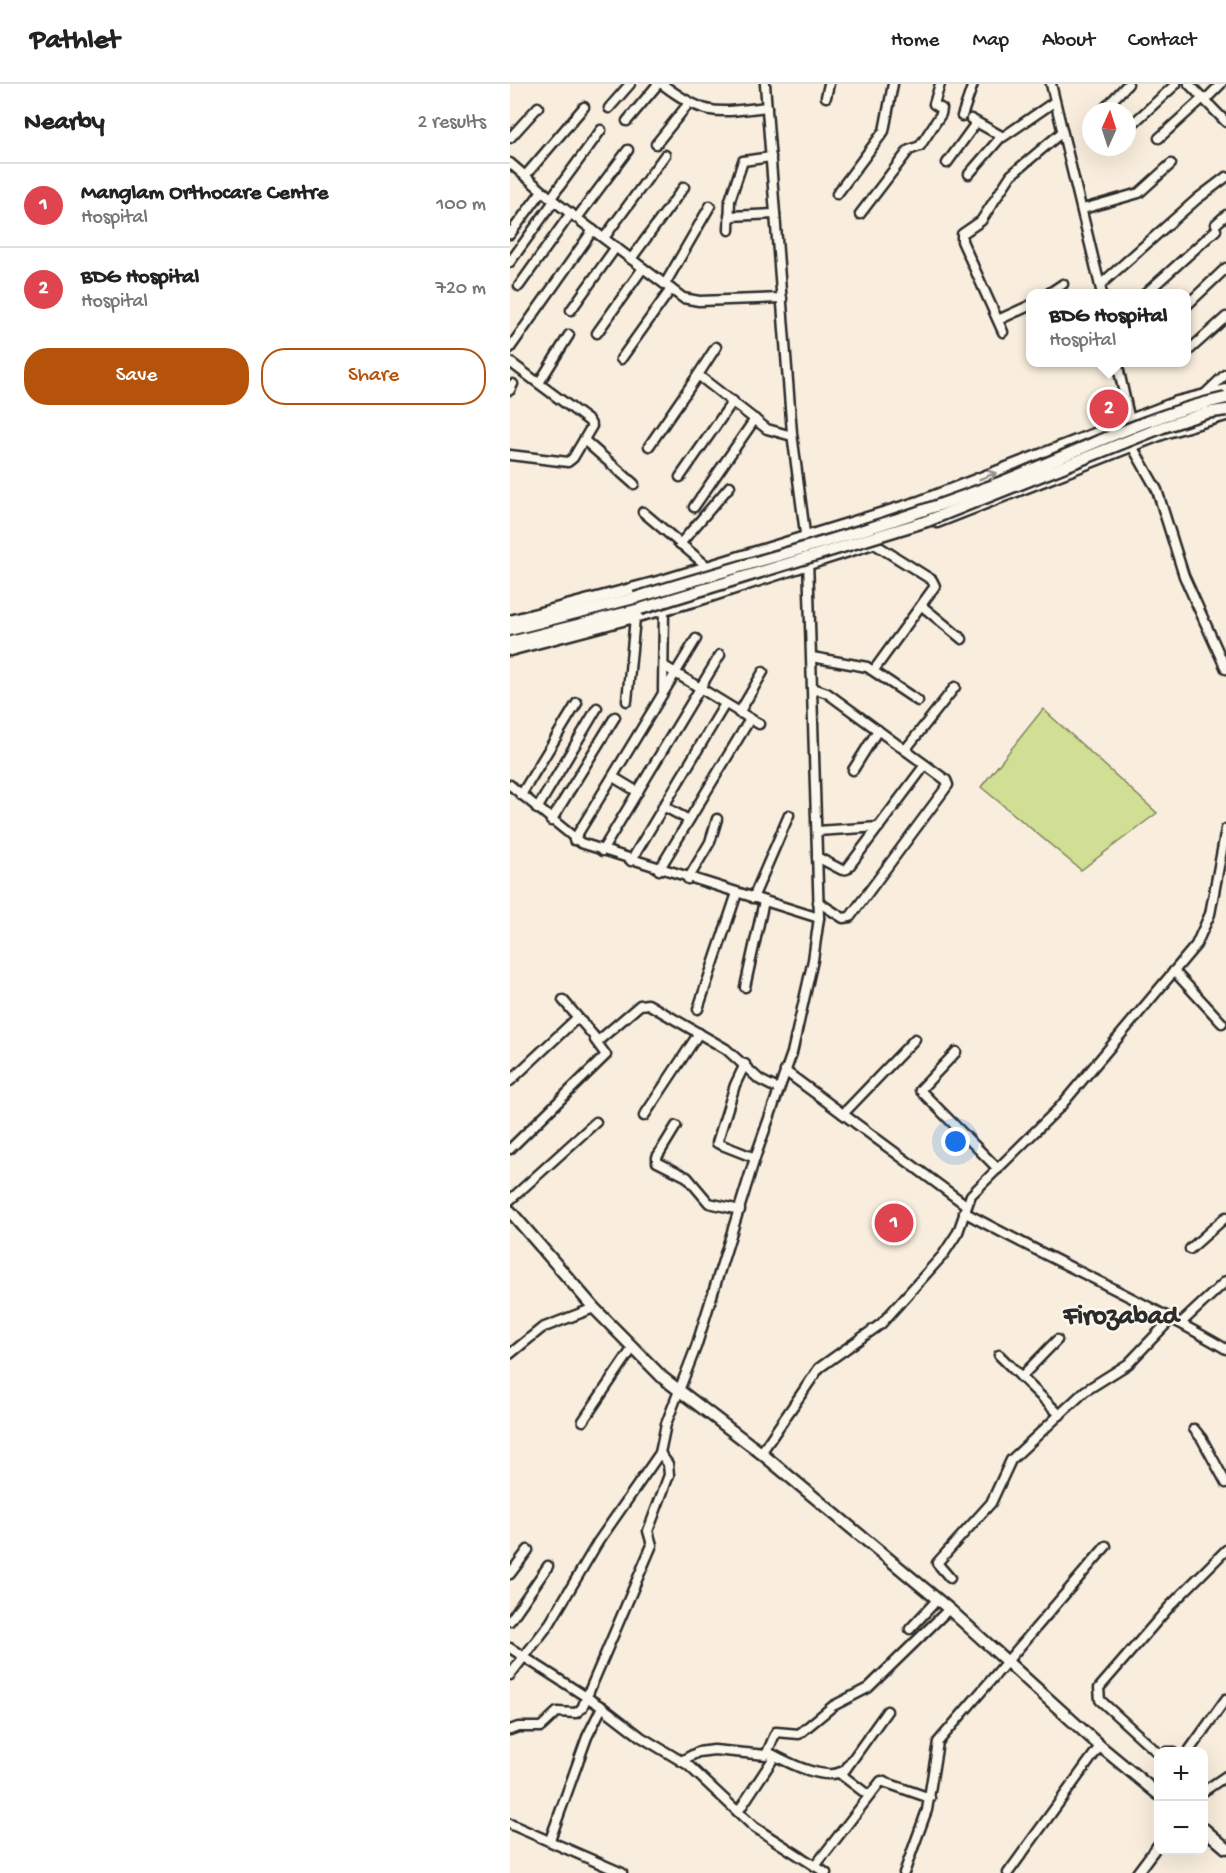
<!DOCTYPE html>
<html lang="en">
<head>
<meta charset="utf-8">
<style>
  :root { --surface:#fff; --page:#f6f6f6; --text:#222; --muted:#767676; --line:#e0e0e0; --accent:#b45309 }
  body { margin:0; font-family:"Gochi Hand",sans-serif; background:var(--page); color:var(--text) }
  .controls { position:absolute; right:18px; bottom:18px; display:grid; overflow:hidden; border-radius:12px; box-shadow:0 6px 24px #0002 }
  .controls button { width:54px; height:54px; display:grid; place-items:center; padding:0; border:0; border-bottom:2px solid var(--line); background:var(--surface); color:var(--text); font:30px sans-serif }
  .compass { position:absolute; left:572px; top:18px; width:54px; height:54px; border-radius:50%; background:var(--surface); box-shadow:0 6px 24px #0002; rotate:3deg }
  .you { position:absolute; left:446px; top:1058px; width:21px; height:21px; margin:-15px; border:4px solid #fff; border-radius:50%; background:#1a73e8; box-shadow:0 0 0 9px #1a73e833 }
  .badge { display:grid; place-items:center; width:39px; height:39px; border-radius:50%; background:var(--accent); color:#fff; font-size:20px; font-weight:700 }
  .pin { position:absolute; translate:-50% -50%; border:3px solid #fff; box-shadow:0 2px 6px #0006 }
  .popup { position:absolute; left:516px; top:205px; width:165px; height:78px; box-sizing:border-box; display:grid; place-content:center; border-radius:12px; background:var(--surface); filter:drop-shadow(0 2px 4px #0005); font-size:20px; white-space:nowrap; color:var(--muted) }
  .popup b { font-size:22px; color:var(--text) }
  .popup::after { content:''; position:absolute; left:50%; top:100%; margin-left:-12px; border:12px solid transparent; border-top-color:var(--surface) }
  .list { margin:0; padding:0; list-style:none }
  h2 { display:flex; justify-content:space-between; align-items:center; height:78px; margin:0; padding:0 24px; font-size:26px }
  h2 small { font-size:20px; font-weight:400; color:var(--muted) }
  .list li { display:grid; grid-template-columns:39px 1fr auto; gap:18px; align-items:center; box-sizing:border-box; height:84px; padding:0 24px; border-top:2px solid var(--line) }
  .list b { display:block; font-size:22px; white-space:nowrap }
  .list p { margin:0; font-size:20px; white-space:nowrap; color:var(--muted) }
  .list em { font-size:20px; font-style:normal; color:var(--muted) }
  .actions { display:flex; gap:12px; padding:18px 24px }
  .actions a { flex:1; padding:14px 0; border:2px solid var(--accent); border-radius:24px; text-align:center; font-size:21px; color:var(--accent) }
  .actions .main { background:var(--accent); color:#fff }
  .map { position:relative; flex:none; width:716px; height:1789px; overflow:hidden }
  header { display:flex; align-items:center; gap:36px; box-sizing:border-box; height:84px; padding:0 30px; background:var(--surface); border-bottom:2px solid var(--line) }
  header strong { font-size:28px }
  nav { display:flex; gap:33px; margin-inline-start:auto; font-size:21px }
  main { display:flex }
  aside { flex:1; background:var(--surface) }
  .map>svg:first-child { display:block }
  .green { fill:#d0df93; stroke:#7e855f; stroke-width:1.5 }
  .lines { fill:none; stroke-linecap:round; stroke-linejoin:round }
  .minor-casing { stroke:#2b2b2b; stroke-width:13 }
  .major-casing { stroke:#2b2b2b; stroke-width:15 }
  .minor { stroke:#fbf7ec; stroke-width:8 }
  .major { stroke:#fbf7ec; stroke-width:10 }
  .major-bridge-casing { stroke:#2b2b2b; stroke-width:15; stroke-linecap:butt }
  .major-bridge { stroke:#fbf7ec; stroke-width:10 }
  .oneway { stroke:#93918c }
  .labels { text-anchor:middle; stroke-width:5; stroke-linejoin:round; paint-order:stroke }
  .district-label { font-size:27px; font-weight:bold; fill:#2b2b2b; stroke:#fbf7ec }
</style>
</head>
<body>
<header>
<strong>Pathlet</strong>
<nav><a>Home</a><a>Map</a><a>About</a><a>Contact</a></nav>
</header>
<main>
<aside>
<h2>Nearby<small>2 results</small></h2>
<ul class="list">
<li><span class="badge" style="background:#e0444e">1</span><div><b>Manglam Orthocare Centre</b><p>Hospital</p></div><em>100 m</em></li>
<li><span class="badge" style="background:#e0444e">2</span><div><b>BDG Hospital</b><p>Hospital</p></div><em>720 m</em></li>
</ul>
<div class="actions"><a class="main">Save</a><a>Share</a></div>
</aside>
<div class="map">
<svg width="716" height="1789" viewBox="0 0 716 1789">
  <rect width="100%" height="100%" fill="#f9eedd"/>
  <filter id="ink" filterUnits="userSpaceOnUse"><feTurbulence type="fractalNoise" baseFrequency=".0167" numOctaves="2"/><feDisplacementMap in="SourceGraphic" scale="12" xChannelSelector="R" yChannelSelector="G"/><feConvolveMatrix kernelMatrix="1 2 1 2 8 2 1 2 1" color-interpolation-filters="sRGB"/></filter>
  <g filter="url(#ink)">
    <path class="green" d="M533,625L647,729L571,786L471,703Z"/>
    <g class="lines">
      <defs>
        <g id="minor">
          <path d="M152,0C196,33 205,29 257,23"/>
          <path d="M255,0L282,349L296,457"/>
          <path d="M541,0L592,210"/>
          <path d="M679,0L716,38"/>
          <path d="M316,13L319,0"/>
          <path d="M695,16L711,0"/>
          <path d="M99,24L120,0"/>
          <path d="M595,24L618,0"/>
          <path d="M452,32L463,0"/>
          <path d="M461,35L493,53L544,18"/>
          <path d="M117,37L148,0"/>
          <path d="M617,45L666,0"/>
          <path d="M0,54L28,23"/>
          <path d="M649,54L693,14"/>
          <path d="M146,60L179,19"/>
          <path d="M0,79L44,117L173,214L189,217L272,214"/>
          <path d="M437,79L466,39"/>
          <path d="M459,90L491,53"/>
          <path d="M15,92L74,23"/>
          <path d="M327,110L374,47L383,0"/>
          <path d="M41,114L91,46"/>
          <path d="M573,125L629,109L661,80"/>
          <path d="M350,130L399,66L410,62L431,30L432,25L424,20L430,0"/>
          <path d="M219,132L265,130"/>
          <path d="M67,134L118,66"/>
          <path d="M706,140L716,131"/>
          <path d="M219,146L220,116L233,77L261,73"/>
          <path d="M0,150L32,107"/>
          <path d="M94,154L155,71"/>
          <path d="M121,175L174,103"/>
          <path d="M0,178L44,117"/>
          <path d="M155,200L200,122"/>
          <path d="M590,201L687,115L716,93"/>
          <path d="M9,202L61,129"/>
          <path d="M538,210L553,200"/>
          <path d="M635,210L706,146"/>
          <path d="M677,221L716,184"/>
          <path d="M61,226L106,163"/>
          <path d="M488,236L521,221"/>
          <path d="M493,248L452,157V150L471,137L501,91L551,49"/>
          <path d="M87,249L133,184"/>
          <path d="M0,264L83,146"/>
          <path d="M677,268L716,233"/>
          <path d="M111,275L161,205"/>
          <path d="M0,278L79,337L82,342L63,374L58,378L0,371"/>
          <path d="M607,278L620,337"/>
          <path d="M188,291L206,263"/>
          <path d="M29,299L59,251"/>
          <path d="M0,306L3,300"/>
          <path d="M695,310L716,290"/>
          <path d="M74,356L124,400"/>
          <path d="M139,362L188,291L257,345L282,352"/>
          <path d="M622,362L647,406L674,492L716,585"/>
          <path d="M170,393L223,317"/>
          <path d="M184,423L245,335"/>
          <path d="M133,428L198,483"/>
          <path d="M363,459L422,496L425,502L364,586"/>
          <path d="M170,460L220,402"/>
          <path d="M412,522L452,555"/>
          <path d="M302,573L357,583L408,617"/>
          <path d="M154,582L249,640"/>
          <path d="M303,604L317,609L436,696L438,701L340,833L333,834L308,818"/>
          <path d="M153,606L154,525"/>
          <path d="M117,617L125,534"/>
          <path d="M229,629L253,588"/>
          <path d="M395,666L445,603"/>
          <path d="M343,686L368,646"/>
          <path d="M103,693L128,708"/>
          <path d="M0,701L71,759L309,834"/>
          <path d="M11,711L67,619"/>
          <path d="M153,722L179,736"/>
          <path d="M27,725L87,624"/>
          <path d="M41,737L105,633"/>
          <path d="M307,747L369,743"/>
          <path d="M64,756L186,555"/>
          <path d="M92,767L210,571"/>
          <path d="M307,773L332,786L337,785L415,681"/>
          <path d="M121,777L215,620"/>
          <path d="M149,786L240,635"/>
          <path d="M178,795L200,758L207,735"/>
          <path d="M243,814L279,731"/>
          <path d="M664,887L712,939"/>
          <path d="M235,903L254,817"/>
          <path d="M53,916L88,957L130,921L138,920L216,965L250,996L268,1005"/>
          <path d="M188,925L227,809"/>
          <path d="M446,968L410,1006L488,1085"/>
          <path d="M235,980L225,1001L207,1059L245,1074"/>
          <path d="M275,987L456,1121"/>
          <path d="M0,997L67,934"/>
          <path d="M333,1030L405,955"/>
          <path d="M134,1032L189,949"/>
          <path d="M166,1042L147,1073V1078L177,1093L199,1119L230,1126"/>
          <path d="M0,1065L96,971L85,956"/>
          <path d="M0,1116L86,1038"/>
          <path d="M454,1128C541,1176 631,1215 716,1265"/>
          <path d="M680,1165L716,1133"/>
          <path d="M671,1239L716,1197"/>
          <path d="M0,1270L32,1244L84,1224"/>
          <path d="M489,1271L550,1331"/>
          <path d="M511,1293L547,1256"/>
          <path d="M73,1337L122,1265"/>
          <path d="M684,1345L692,1355L716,1399"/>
          <path d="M251,1369L309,1284L371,1240L433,1171L448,1148L461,1111L549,1024L686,861L700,830L716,745"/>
          <path d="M0,1490L18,1466"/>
          <path d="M440,1494L427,1479L481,1419L501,1376L575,1307L618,1280L662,1234"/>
          <path d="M0,1537L38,1482"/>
          <path d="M400,1545L427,1516"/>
          <path d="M0,1564L92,1623L131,1653L178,1681L244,1743L316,1789"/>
          <path d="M0,1591L40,1539L88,1458L150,1369L156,1340L186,1263L245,1074L282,969L303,876L309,834L298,475"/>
          <path d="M0,1646L8,1643H31L47,1628L66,1629L72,1624L142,1461L138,1447L159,1391L158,1380L150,1369"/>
          <path d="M258,1668C277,1678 315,1699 335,1686L377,1627"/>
          <path d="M656,1668H663"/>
          <path d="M678,1668L716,1615"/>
          <path d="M648,1669L590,1616L589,1604L660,1522L716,1466"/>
          <path d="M171,1677L188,1668L204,1666L256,1671L266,1648L289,1650L323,1622L358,1604L439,1525"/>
          <path d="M329,1689L358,1711"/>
          <path d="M694,1707L716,1692"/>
          <path d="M228,1728L265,1672"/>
          <path d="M0,1740L112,1789"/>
          <path d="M40,1756L77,1653L92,1623"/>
          <path d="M305,1782L371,1697L420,1714"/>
          <path d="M394,1789L417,1726L428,1658L596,1462"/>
          <path d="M498,1789L590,1662"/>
          <path d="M627,1789L648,1761"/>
        </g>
        <g id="major">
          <path d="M427,438L657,348L716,331"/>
          <path d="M0,537L155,496L409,418L667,318L716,306"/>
          <path d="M0,546L125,514"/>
          <path d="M0,558L130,525"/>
          <path d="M0,566L188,516L363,459"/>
          <path d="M0,1127L84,1224L153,1294L251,1369L439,1525L590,1662L648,1710"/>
          <path d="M694,1745L716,1764"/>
        </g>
      </defs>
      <use href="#minor" class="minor-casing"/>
      <use href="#major" class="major-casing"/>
      <use href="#minor" class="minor"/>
      <use href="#major" class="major"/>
      <defs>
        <g id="major-bridge">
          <path d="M125,514C241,478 360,448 473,405C554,375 632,332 716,314"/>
          <path d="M130,525L417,437L653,343L696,329L716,326"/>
        </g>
      </defs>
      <use href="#major-bridge" class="major-bridge-casing"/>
      <use href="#major-bridge" class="major-bridge"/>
    </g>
    <defs><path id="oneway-shaft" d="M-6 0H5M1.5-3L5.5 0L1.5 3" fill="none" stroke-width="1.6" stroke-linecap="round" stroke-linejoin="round" transform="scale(1.5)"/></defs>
    <use class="oneway" href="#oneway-shaft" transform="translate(478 392) rotate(-21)"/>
  </g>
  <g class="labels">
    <g class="district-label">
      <text x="611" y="1239">Firozabad</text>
    </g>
  </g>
</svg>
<div class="controls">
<button>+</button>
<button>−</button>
</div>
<svg class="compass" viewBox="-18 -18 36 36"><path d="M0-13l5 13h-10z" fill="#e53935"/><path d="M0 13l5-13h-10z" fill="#767676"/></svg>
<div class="you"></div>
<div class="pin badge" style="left:384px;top:1139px;background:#e0444e">1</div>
<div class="pin badge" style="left:599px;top:325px;background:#e0444e">2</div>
<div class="popup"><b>BDG Hospital</b>Hospital</div>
</div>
</main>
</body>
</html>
